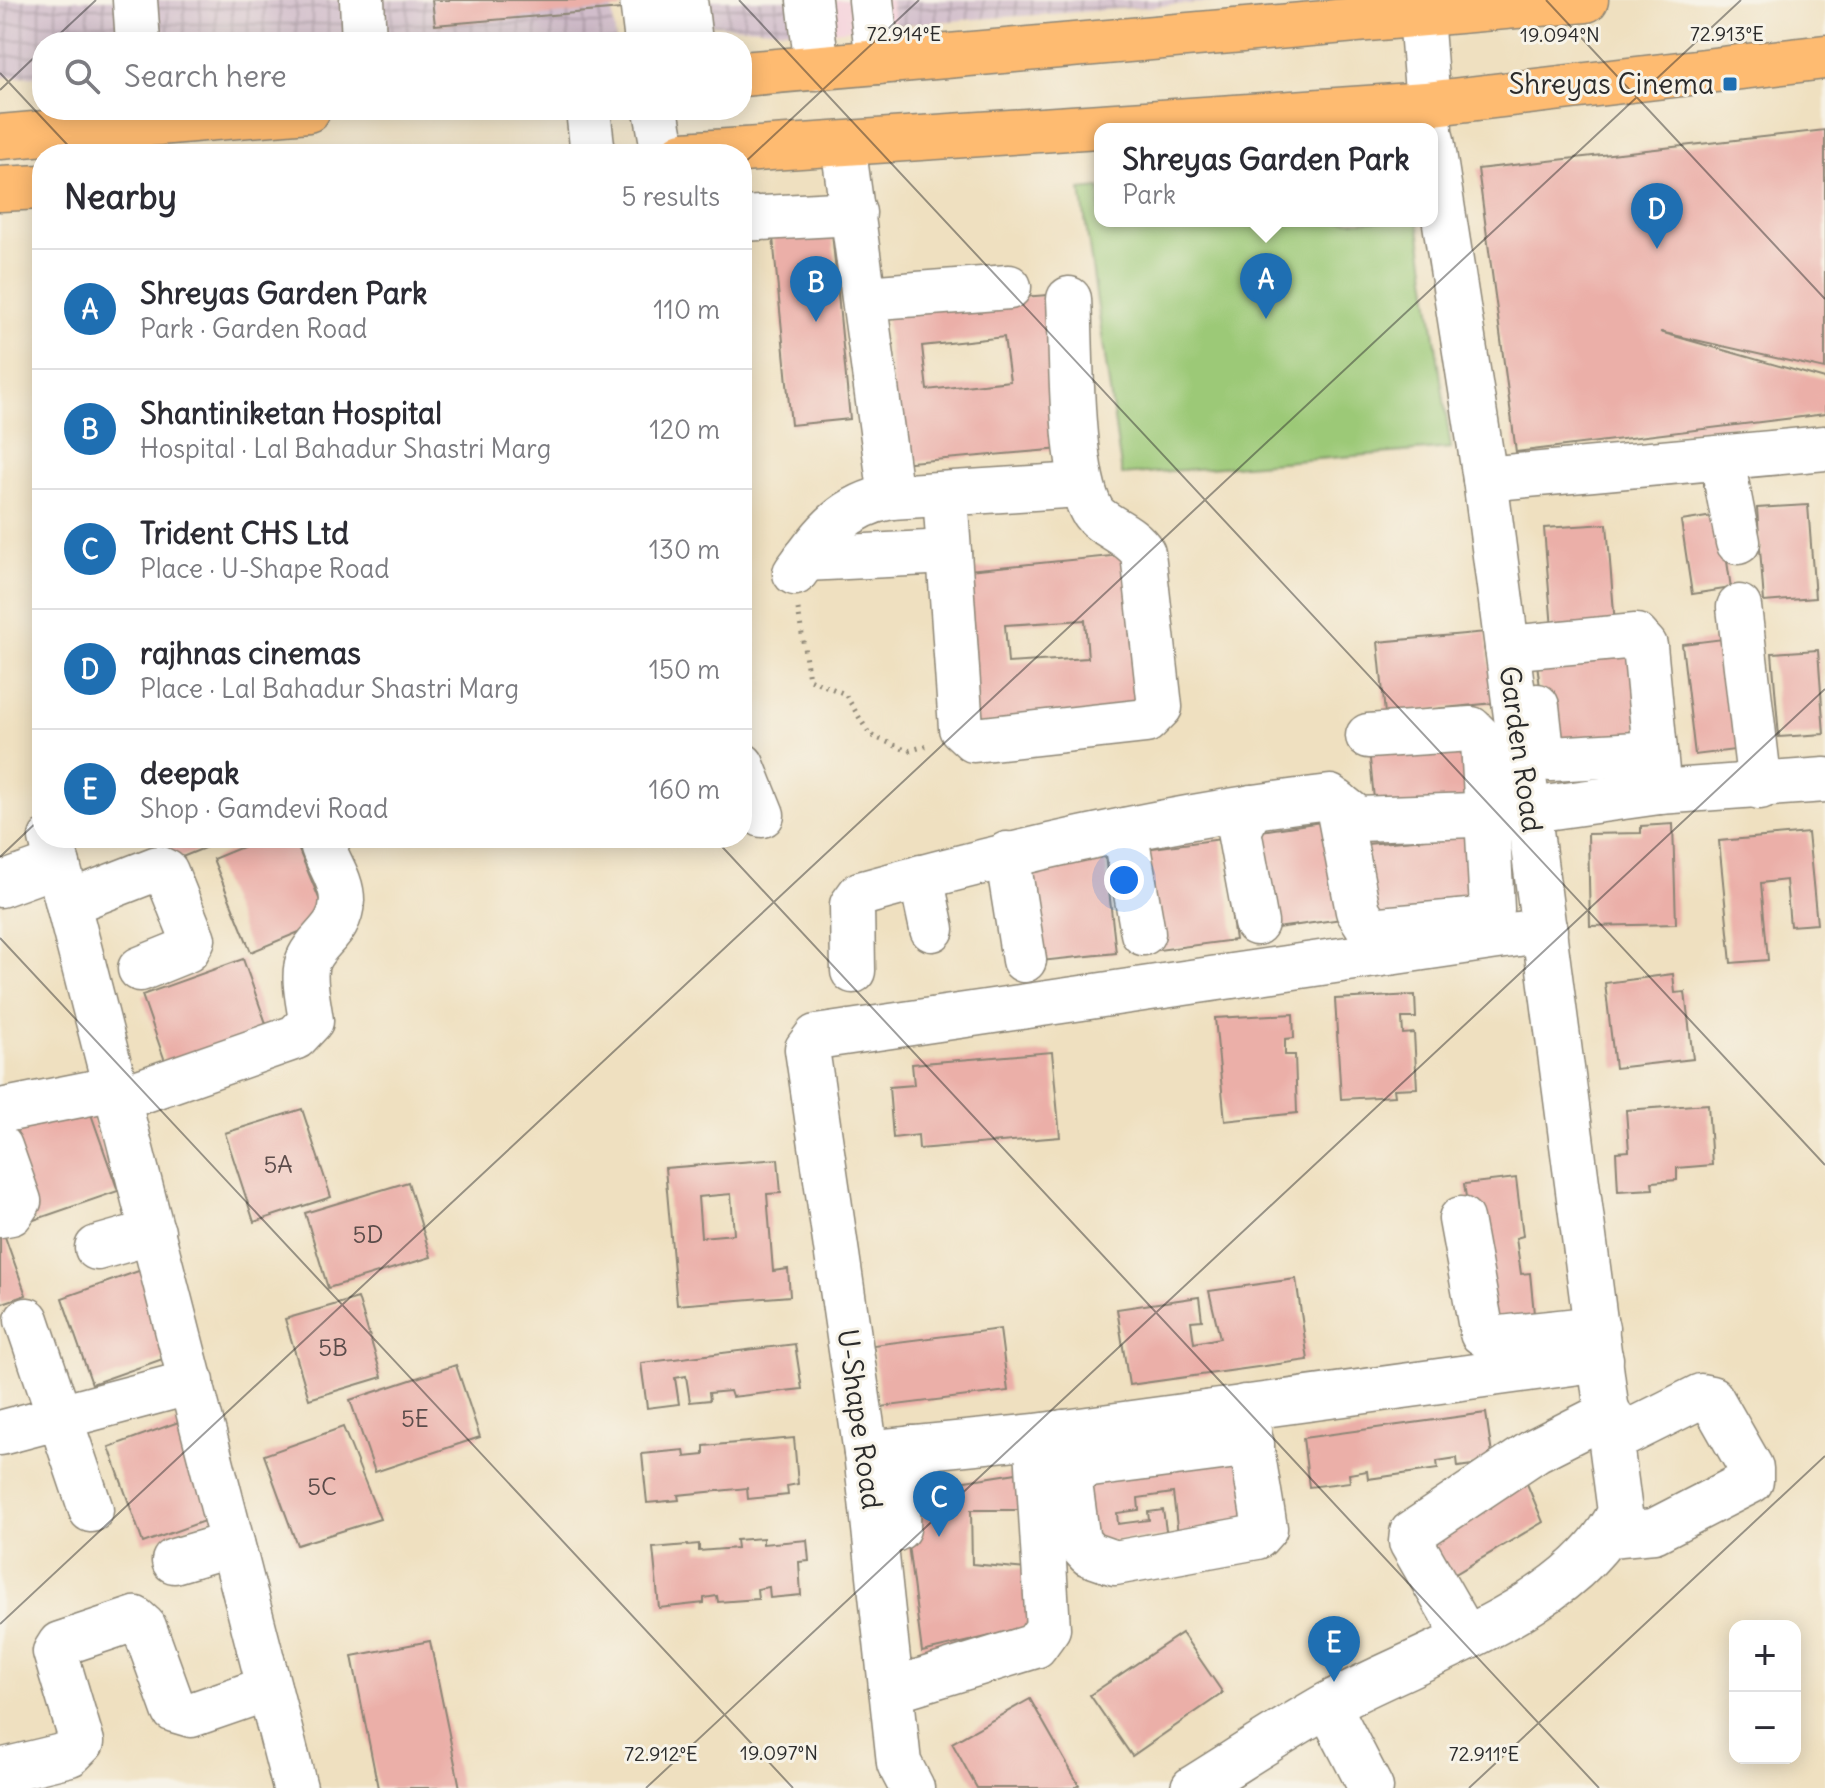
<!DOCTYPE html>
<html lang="en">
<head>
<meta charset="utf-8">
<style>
  :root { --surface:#fff; --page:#f2f2f3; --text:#2b2b33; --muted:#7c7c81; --line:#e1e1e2; --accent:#1f6fb2 }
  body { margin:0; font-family:Delius,sans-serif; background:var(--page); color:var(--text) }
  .controls { position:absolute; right:24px; bottom:24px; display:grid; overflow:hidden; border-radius:16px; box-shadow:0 4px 20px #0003 }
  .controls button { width:72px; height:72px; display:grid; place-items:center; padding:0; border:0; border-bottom:2px solid var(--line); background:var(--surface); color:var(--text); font:40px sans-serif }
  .you { position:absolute; left:1124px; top:880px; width:28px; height:28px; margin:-20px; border:6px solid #fff; border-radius:50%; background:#1a73e8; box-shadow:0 0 0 12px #1a73e833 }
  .badge { display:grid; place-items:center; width:52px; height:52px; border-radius:50%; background:var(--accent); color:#fff; font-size:26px; font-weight:700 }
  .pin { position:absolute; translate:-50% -66px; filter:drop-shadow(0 2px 4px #0008) }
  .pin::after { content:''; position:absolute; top:42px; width:28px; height:24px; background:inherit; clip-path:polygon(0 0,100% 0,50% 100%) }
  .popup { position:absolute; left:1094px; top:123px; width:344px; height:104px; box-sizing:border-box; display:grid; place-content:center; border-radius:16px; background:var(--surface); filter:drop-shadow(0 2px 6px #0005); font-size:26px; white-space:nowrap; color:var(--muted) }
  .popup b { font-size:30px; color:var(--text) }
  .popup::after { content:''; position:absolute; left:50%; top:100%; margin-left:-16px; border:16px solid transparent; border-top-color:var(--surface) }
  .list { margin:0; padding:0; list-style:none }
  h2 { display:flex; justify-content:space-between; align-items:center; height:104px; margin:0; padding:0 32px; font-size:34px }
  h2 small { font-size:26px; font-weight:400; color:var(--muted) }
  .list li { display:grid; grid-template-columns:52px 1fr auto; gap:24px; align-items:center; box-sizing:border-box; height:120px; padding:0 32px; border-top:2px solid var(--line) }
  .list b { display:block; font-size:30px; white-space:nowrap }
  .list p { margin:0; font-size:26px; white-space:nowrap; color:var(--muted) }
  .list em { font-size:26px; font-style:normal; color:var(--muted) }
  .icon { flex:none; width:44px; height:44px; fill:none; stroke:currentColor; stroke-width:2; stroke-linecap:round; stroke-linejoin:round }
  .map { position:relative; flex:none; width:1825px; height:1788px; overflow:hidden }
  .search { position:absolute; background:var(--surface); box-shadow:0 4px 20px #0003; left:32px; top:32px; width:720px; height:88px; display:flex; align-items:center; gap:20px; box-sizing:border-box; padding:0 28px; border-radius:32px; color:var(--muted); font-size:30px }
  .panel { position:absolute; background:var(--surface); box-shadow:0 4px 20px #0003; left:32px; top:144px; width:720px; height:704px; border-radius:32px }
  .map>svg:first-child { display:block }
  .built { fill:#f5cfda }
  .industrial { fill:url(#industrial-grid) }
  .park { fill:#9cc977; stroke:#647a51; stroke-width:2 }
  .building { fill:#ebafa8; fill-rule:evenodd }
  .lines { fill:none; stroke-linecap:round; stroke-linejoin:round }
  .minor-casing { stroke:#8d8676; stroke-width:47 }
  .major-casing { stroke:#8d8676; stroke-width:47 }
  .path { stroke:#8d8676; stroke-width:5; stroke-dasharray:2 6; stroke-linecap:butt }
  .minor { stroke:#fff; stroke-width:44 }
  .major { stroke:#febb71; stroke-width:44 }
  .ticks { fill:none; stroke:#2b2b2b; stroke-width:2; stroke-opacity:0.45 }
  .poi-dot { fill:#1f6fb2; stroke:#f7f3e8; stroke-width:3 }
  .labels { text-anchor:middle; stroke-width:6; stroke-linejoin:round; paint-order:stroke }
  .number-label { font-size:24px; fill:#5b4c4a }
  .poi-label { font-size:28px; fill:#2b2b2b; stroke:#f7f3e8; text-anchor:end }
  .street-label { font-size:28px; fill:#2b2b2b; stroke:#f7f3e8 }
  .ticks-label { font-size:20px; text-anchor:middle; fill:#2b2b2b; stroke:#f7f3e8; stroke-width:6; stroke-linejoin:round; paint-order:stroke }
</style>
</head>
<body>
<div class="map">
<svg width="1825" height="1788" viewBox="0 0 1825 1788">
  <defs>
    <pattern id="industrial-grid" width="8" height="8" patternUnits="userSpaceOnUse" patternTransform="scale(2)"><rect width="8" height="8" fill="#d1bdcb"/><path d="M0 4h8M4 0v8" fill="none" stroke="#aa9aa5"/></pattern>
  </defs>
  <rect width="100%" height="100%" fill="#f7f3e8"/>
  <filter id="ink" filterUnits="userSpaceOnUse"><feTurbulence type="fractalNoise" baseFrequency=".0125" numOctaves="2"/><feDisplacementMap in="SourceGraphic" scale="16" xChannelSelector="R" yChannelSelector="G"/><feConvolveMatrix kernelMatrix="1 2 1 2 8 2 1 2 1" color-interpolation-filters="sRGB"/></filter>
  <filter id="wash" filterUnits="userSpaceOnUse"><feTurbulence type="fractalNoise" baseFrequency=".006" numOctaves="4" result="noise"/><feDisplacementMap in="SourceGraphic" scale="32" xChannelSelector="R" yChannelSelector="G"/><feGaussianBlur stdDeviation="1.8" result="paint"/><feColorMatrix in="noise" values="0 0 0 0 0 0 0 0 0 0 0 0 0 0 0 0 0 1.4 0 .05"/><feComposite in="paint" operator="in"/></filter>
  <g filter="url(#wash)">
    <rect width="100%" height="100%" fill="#efe0c0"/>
    <path class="built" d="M818,0H891L895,25L822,32Z"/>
    <g class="industrial">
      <path d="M0,0H611L616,42H42V76L0,77Z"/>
      <path d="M706,0H818L822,32L710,25Z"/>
      <path d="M891,0H1244L895,25Z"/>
    </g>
    <path class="park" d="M1100,188V221H1418L1451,448L1122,475L1081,190Z"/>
    <g id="blocks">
      <g class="building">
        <path d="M432,0H620L621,9L435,25Z"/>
        <path d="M1825,130V369L1660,332L1825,379V414L1516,452L1478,169Z"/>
        <path d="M832,232L850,419L791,425L773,237Z"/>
        <path d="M1060,294L1073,448L899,463L886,308ZM1004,337L1010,381L927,390L922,346Z"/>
        <path d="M1808,505L1815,598L1764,602L1757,508Z"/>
        <path d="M1720,515L1731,588L1692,594L1681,521Z"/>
        <path d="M1607,524L1615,625L1552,629L1544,528Z"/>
        <path d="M1131,554L1148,707L975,725L958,571ZM1085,620L1088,658L1008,663L1005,625Z"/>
        <path d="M1486,632L1494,703L1385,714L1378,642Z"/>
        <path d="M1731,638L1743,749L1695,755L1682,644Z"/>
        <path d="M1635,648L1638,747L1548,750L1536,656Z"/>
        <path d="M1818,650L1824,734L1779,737L1772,653Z"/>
        <path d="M1473,738L1480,799L1375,809L1369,749Z"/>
        <path d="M1328,821L1342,919L1262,930L1248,833Z"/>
        <path d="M1673,824L1676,924L1590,926L1588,834L1641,833V826Z"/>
        <path d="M1808,833L1817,924L1790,926L1786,880L1761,883L1768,960L1731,963L1719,841Z"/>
        <path d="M1475,835L1482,912L1373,922L1366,844Z"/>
        <path d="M154,838H229L165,864Z"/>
        <path d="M264,838H294L328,920L251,952L213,859Z"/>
        <path d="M1221,839L1235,940L1159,950L1145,849Z"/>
        <path d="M1105,855L1116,953L1041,961L1031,862Z"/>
        <path d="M243,959L268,1029L166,1064L142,995Z"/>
        <path d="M1673,974L1675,993L1685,992L1693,1059L1615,1068L1605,983Z"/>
        <path d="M1415,995L1416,1018H1402L1403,1034L1414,1033L1417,1088L1394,1089L1395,1096L1341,1099L1335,999Z"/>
        <path d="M1293,1014L1294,1038L1285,1039V1055H1295L1297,1113L1225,1121L1215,1018Z"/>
        <path d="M1052,1052L1060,1137L919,1149L918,1135L893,1138L889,1087L914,1085L912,1064Z"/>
        <path d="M85,1097L118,1191L34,1220L2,1127Z"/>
        <path d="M1708,1104L1712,1165L1677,1168V1180L1652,1182L1653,1189L1618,1191L1616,1152L1629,1151L1626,1110Z"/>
        <path d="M302,1109L331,1197L254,1222L225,1133Z"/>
        <path d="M778,1159L781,1193L767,1194L773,1271L788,1269L790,1296L677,1305L665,1168ZM731,1194L734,1234L701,1237L698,1197Z"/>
        <path d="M1516,1178L1523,1236L1516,1238L1521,1274L1530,1273L1535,1324L1487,1330L1464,1184Z"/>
        <path d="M408,1182L431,1257L328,1288L305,1213Z"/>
        <path d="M0,1223L26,1295L0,1304Z"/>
        <path d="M147,1268L177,1354L92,1384L62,1298Z"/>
        <path d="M1296,1279L1308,1360L1129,1385L1117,1309L1199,1297L1202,1320L1191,1321L1194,1343L1220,1338L1209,1291Z"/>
        <path d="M358,1298L382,1377L309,1399L285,1319Z"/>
        <path d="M1000,1329L1008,1391L881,1407L873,1345Z"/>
        <path d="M795,1344L802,1389L732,1397L730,1391L709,1393L710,1400L690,1402L686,1376L675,1378L679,1404L647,1408L641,1363Z"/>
        <path d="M456,1365L480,1437L375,1472L350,1400Z"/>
        <path d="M1486,1413L1493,1462L1458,1467L1457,1458L1437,1461L1438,1469L1368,1479L1367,1471L1349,1474L1350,1482L1309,1487L1303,1438Z"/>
        <path d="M184,1420L218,1516L143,1543L109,1447Z"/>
        <path d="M343,1427L380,1519L297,1545L264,1455Z"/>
        <path d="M794,1438L798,1484L787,1486L788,1495L748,1499L747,1488L678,1495L679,1500L647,1503L642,1454L684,1450L685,1457L704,1455V1446Z"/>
        <path d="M1243,1453L1252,1523L1178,1535L1173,1493L1138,1498L1139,1510L1117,1513L1118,1524L1149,1520L1148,1512L1163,1510L1167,1537L1081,1542L1072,1472Z"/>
        <path d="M1023,1472L1024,1510H971L972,1564L1027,1569L1038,1625L922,1652L901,1491Z"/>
        <path d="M1525,1479L1543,1522L1440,1583L1419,1539Z"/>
        <path d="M763,1538V1544L807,1540L809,1561L799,1562L801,1595L770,1598L769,1587L757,1589L758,1599L718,1602L717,1596L704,1598V1603L659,1608L653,1548L699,1544V1551L737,1548L736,1540Z"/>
        <path d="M1182,1633L1223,1693L1132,1756L1090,1695Z"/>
        <path d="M430,1641L460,1788H378L352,1656Z"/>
        <path d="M1030,1699L1079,1785L1074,1788H977L952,1743Z"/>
      </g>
    </g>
  </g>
  <g filter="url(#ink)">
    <use href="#blocks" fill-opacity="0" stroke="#8d8676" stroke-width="2"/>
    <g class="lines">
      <defs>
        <g id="minor">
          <path d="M135,0L138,42"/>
          <path d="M362,0L364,42"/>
          <path d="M642,0L647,42"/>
          <path d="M685,0L690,42"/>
          <path d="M809,0L817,68"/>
          <path d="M871,0L878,62"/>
          <path d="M1426,0L1421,16L1430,129"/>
          <path d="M588,110L593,154"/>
          <path d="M656,110L664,154"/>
          <path d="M843,144L891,497L1080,485"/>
          <path d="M742,219L854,213"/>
          <path d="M865,298L1009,287"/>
          <path d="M1722,460L1738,542"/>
          <path d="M1485,479L1825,448"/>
          <path d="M945,494L961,728L974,740L1146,721L1160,707L1143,553C1130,532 1101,526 1092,511C1069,470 1072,351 1069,299"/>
          <path d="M805,559L949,552"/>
          <path d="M795,573C822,536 843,505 891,497"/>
          <path d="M1739,607L1760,787"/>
          <path d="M1507,648L1636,636L1645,646L1659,792"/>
          <path d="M1537,706L1542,751L1551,759L1655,753"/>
          <path d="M742,765L762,815"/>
          <path d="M1337,802L1358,911L1370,930L1480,920L1492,909L1483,741L1471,729L1368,736"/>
          <path d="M1251,807L1239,831L1256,923"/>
          <path d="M1125,830L1143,933"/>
          <path d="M51,838L295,1788"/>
          <path d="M1007,854L1024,960"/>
          <path d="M921,877L932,929"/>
          <path d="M0,885L58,864"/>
          <path d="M68,903L158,868L166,872L193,939L187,950L140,969"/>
          <path d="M853,971L852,905L860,894C1014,851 1171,815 1330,797L1358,819L1503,814L1659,792L1825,780"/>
          <path d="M119,1099L296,1037L311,1021C309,1004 301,974 309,958C319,937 341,930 342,900C342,881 329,864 323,847L329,838"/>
          <path d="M0,1111L116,1088"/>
          <path d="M0,1147L19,1201L11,1213L0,1215"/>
          <path d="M1461,1219L1482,1333L1491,1339L1597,1328"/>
          <path d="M97,1248L153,1232"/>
          <path d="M27,1320L91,1510"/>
          <path d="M1063,1432L1078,1542L1089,1554L1115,1563L1257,1537L1265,1528L1245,1407"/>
          <path d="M0,1433L192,1382"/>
          <path d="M866,1453L1036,1436L1601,1359"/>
          <path d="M1068,1468L1252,1444"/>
          <path d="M885,1534L898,1528L899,1485L914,1477L912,1448"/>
          <path d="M1609,1535L1654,1531L1751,1481V1468L1711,1398L1701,1396L1613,1440"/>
          <path d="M174,1561L232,1544"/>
          <path d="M1465,1636L1411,1542L1412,1533L1536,1450L1609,1413"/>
          <path d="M891,1690L1035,1646L1048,1628L1037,1448"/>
          <path d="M1328,1705L1371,1788"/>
          <path d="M0,1771L70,1754L82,1742L55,1652L60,1644L135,1619L144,1627L174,1710L191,1715L269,1688"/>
          <path d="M912,1788L899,1763L866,1453L807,1049L816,1037L1545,930"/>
          <path d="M1193,1788C1238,1760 1283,1730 1329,1704C1420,1654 1573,1609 1620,1512L1485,479L1432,140"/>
        </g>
        <g id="major">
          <path d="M742,74L1586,0"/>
          <path d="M0,137L308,110"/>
          <path d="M683,154L1426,104L1825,57"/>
          <path d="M0,189L42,187"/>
        </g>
      </defs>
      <use href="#minor" class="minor-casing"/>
      <use href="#major" class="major-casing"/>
      <path class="path" d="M798,609L809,679L845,694L870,735L908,751L929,745"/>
      <use href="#minor" class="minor"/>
      <use href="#major" class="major"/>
    </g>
  </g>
  <path class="ticks" d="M739,0L1825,1165M1546,0L1825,299M51,42L96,0M0,73L76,154M0,90L42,50M742,165L919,0M714,838L1599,1788M0,857L42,817M0,938L793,1788M0,1624L1741,0M646,1788L1825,689M1469,1788L1825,1456"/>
  <rect class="poi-dot" x="1722" y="76" width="16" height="16" rx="4"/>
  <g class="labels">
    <g class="number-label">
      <text x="278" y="1173">5A</text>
      <text x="368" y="1243">5D</text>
      <text x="333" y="1356">5B</text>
      <text x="415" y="1427">5E</text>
      <text x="322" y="1495">5C</text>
    </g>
    <g class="poi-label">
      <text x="1714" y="94">Shreyas Cinema</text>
    </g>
    <g class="street-label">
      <text transform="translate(1521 749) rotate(82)" y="10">Garden Road</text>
      <text transform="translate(860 1419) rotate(82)" y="10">U-Shape Road</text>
    </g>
  </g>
  <g class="ticks-label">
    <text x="904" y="41">72.914°E</text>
    <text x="1727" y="41">72.913°E</text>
    <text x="1560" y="42">19.094°N</text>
    <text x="779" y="1760">19.097°N</text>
    <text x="661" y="1761">72.912°E</text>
    <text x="1484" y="1761">72.911°E</text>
  </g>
</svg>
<div class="controls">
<button>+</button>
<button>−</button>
</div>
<div class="you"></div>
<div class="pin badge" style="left:1266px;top:319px">A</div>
<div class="popup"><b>Shreyas Garden Park</b>Park</div>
<div class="pin badge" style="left:816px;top:322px">B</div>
<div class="pin badge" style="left:939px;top:1537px">C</div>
<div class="pin badge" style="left:1657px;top:249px">D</div>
<div class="pin badge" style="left:1334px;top:1682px">E</div>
<div class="search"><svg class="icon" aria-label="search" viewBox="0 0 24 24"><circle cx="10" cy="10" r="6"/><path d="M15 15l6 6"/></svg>Search here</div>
<section class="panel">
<h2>Nearby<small>5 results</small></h2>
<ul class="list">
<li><span class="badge">A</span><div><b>Shreyas Garden Park</b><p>Park · Garden Road</p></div><em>110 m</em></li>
<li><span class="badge">B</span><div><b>Shantiniketan Hospital</b><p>Hospital · Lal Bahadur Shastri Marg</p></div><em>120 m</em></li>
<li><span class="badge">C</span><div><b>Trident CHS Ltd</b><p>Place · U-Shape Road</p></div><em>130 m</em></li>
<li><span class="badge">D</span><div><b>rajhnas cinemas</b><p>Place · Lal Bahadur Shastri Marg</p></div><em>150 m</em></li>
<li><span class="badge">E</span><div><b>deepak</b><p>Shop · Gamdevi Road</p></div><em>160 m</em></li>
</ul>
</section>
</div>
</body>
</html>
